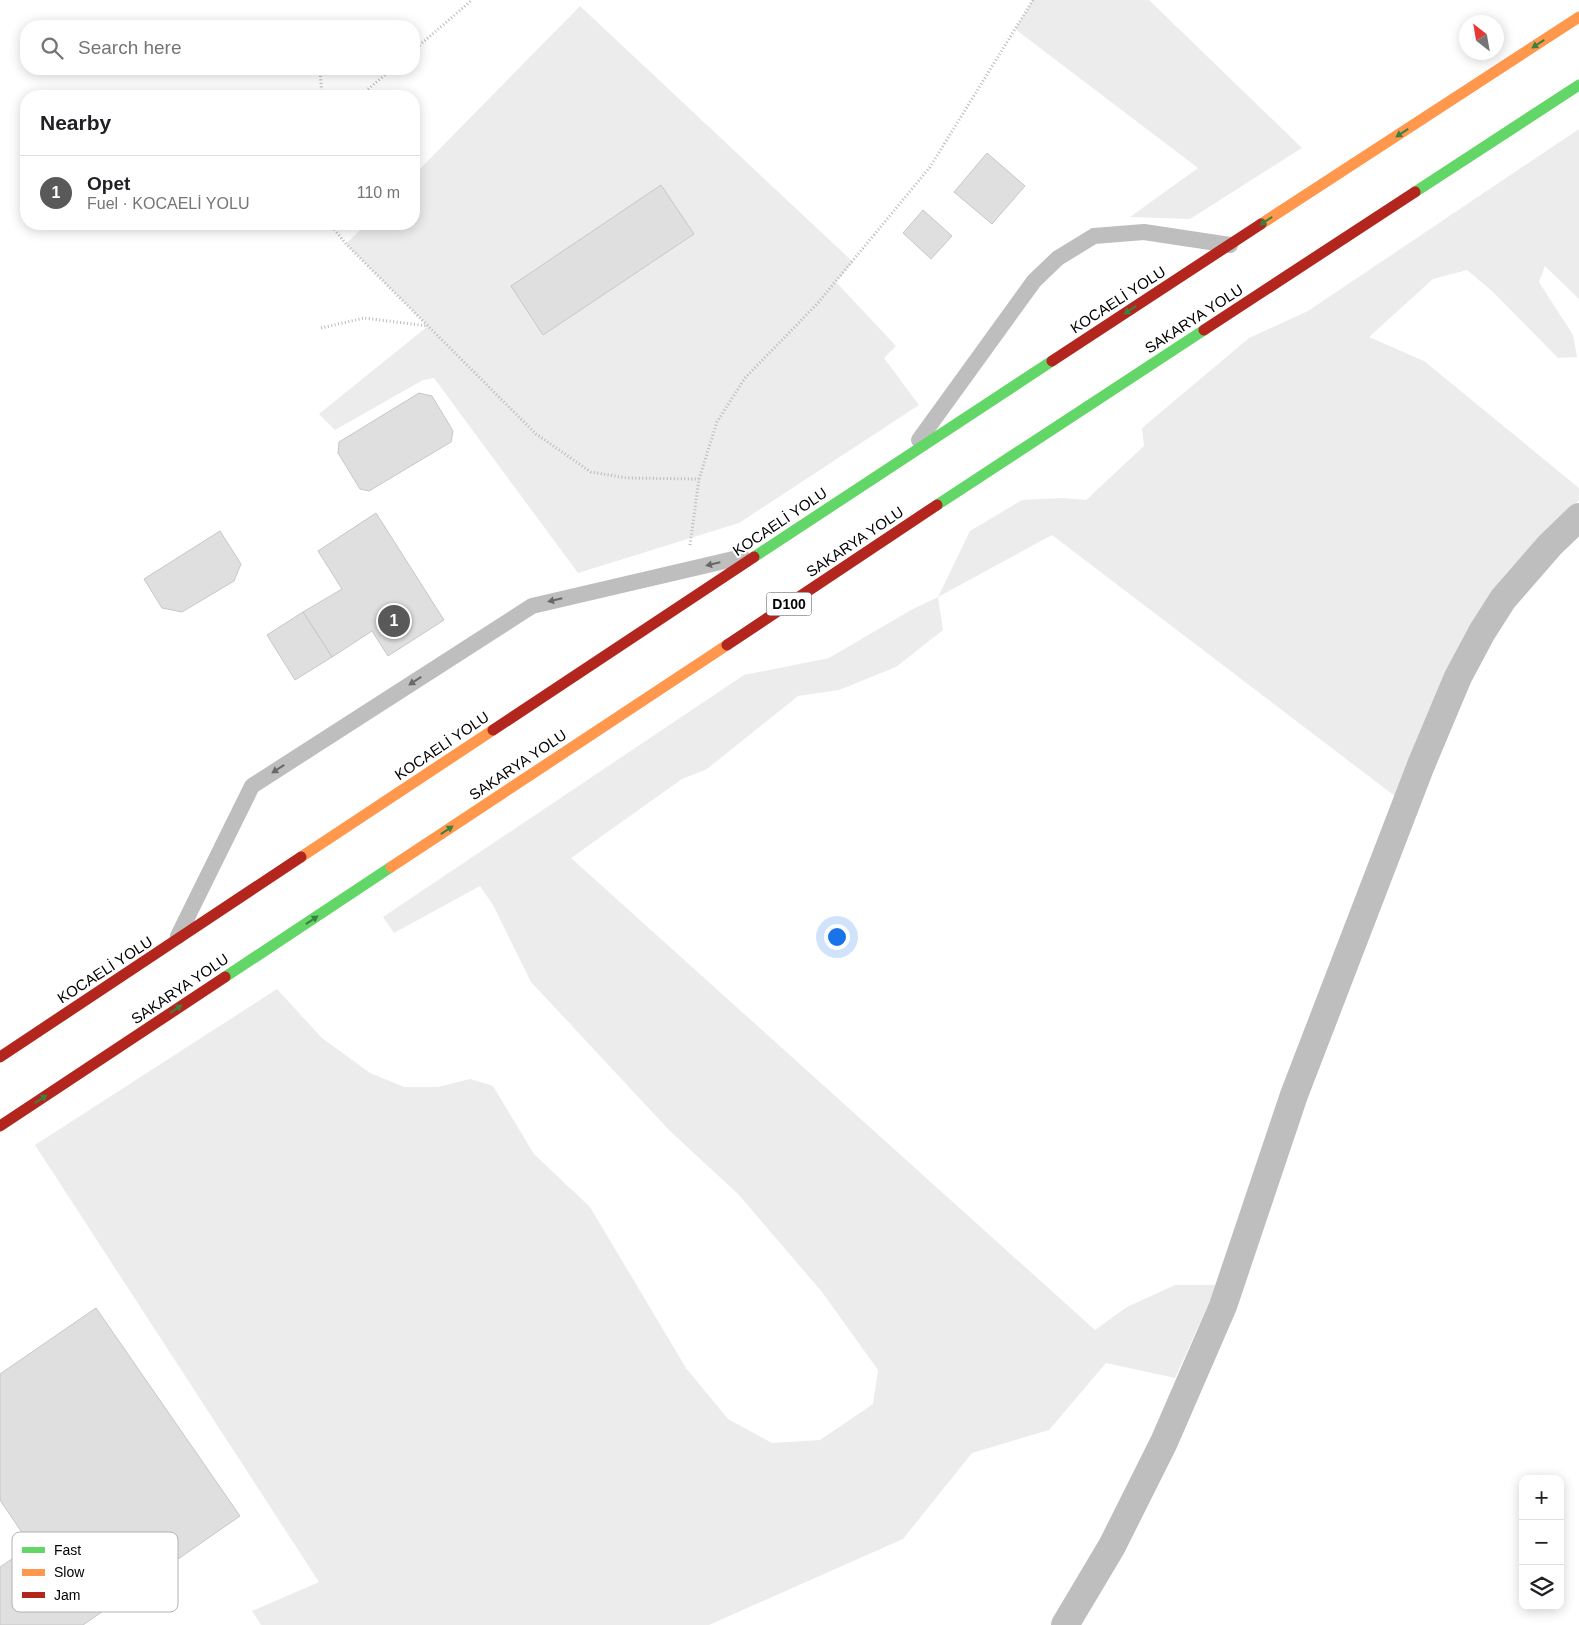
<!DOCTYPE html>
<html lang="en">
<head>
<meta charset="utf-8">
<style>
  :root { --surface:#fff; --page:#f2f2f2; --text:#202124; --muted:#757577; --line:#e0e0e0; --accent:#595959 }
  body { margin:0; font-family:Helvetica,sans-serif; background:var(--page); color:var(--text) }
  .controls { position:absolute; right:15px; bottom:15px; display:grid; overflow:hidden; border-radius:10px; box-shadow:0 2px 12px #0003 }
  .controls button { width:45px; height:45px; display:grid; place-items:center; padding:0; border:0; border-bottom:1px solid var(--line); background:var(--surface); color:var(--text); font:25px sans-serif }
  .compass { position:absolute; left:1459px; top:15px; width:45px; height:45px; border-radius:50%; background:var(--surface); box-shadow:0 2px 12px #0003; rotate:329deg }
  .you { position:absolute; left:836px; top:936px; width:18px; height:18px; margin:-12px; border:4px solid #fff; border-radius:50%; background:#1a73e8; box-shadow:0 0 0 8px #1a73e833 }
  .badge { display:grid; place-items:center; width:32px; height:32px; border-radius:50%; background:var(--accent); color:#fff; font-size:16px; font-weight:700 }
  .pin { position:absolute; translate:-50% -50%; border:2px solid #fff; box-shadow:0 1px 5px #0006 }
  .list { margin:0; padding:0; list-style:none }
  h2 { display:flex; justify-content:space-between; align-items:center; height:65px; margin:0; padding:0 20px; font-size:21px }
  h2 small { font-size:16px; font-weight:400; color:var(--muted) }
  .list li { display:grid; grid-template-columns:32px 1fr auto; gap:15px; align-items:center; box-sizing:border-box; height:75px; padding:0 20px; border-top:1px solid var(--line) }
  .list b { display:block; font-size:19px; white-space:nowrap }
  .list p { margin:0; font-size:16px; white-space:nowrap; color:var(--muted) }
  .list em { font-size:16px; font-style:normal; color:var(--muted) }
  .icon { flex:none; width:28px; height:28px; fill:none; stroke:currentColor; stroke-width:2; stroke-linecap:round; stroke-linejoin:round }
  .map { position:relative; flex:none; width:1579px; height:1625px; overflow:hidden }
  .search { position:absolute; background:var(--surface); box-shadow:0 2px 12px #0003; left:20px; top:20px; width:400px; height:55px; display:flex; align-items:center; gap:12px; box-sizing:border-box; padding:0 18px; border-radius:20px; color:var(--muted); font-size:19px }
  .panel { position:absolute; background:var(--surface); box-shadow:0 2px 12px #0003; left:20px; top:90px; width:400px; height:140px; border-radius:20px }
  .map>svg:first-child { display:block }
  .green { fill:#ececec }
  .building { fill:#dfdfdf; stroke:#c7c7c7 }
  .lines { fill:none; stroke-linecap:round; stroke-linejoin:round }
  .path { stroke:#b9b9b9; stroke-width:3; stroke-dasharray:1 2.5; stroke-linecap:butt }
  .lane { stroke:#bebebe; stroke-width:16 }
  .street { stroke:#bebebe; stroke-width:28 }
  .fast { stroke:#63d668; stroke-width:11 }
  .slow { stroke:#ff974d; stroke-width:11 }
  .jam { stroke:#b3261e; stroke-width:11 }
  .oneway { fill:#3b803e }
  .oneway2 { fill:#686868 }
  .labels { text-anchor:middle; stroke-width:4; stroke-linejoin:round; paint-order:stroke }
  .shield { fill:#fff; stroke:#4c4c4c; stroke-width:1 }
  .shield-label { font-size:14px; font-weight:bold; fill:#000 }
  .street-label { font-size:15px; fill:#000; stroke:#fff }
  .key { fill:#fff; stroke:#b2b2b2; stroke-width:1 }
  .key-label { font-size:14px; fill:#000 }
</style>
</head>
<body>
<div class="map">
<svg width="1579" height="1625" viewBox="0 0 1579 1625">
  <rect width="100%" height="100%" fill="#fff"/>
  <g class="green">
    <path d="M1033,0H1149L1302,148L1190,219L1130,217L1198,168L1015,29Z"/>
    <path d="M580,6L853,262L836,282L896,346L884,358L919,405L739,523L578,573L434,378L423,380L335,430L319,414L428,326L346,244L366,224H414V175Z"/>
    <path d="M1579,129V299L1545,266L1539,282L1573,335L1577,357L1558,358L1493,292L1467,270L1433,279L1369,337L1424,361L1579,488V500L1563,518L1400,800L1052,535L938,597L943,630L896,667L839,690L798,696L707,769L682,779L571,858L1095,1330L1127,1307L1175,1285H1217L1175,1378L1106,1363L1049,1430L972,1453L903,1539L709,1625H261L252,1611L319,1582L35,1145L277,989L322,1038L370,1073L404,1087H438L470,1079L493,1086L534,1154L590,1207L686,1368L728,1419L772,1443L820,1440L873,1404L878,1370L822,1292L738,1194L669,1130L531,982L493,905L480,886L394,933L383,917L744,675L829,658L911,610L938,597L970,531L1022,500L1063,498L1086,500L1144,446L1142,428L1249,338L1308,311Z"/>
  </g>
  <g class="building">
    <path d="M987,153L1025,186L992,224L954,192Z"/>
    <path d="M661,185L694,234L543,335L511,286Z"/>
    <path d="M923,210L952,236L931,259L903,233Z"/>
    <path d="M419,393L432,396L453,431L451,442L369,491L360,489L338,453L339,442Z"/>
    <path d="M376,513L444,620L388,656L372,631L332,657L303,612L342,589L318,551Z"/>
    <path d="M220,531L241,564L234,581L182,612L162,608L144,579Z"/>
    <path d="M303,612L332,657L295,680L267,635Z"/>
    <path d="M96,1308L240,1516L83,1625H0V1567L31,1546L0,1500V1374Z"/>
  </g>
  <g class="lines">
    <g class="path">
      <path d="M414,50L472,0"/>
      <path d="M320,69L322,96"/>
      <path d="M360,96L392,69"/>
      <path d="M330,224L346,244L536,434L591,472L627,478L699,479"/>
      <path d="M321,328L364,318L428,326"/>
      <path d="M690,545L699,479L717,422L745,378L817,304L930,167L1033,0"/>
    </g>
    <g class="lane">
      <path d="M919,440L1034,281L1058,258L1094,236L1144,232L1230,245"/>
      <path d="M178,936L252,786L532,606L742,557"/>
    </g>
    <path class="street" d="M1065,1625L1112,1546L1164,1442L1223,1306L1294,1095L1421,765L1458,677L1482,632L1503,599L1550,545L1579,517"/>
    <g class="fast">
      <path d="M1415,192L1579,85"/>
      <path d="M937,505L1204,330"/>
      <path d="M754,557L1052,361"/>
      <path d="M225,977L391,867"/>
    </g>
    <g class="slow">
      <path d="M1261,224L1579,17"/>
      <path d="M301,857L493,730"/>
      <path d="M391,867L727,645"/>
    </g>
    <g class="jam">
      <path d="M1204,330L1415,192"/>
      <path d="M1052,361L1261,224"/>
      <path d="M727,645L937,505"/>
      <path d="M493,730L754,557"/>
      <path d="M0,1057L301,857"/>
      <path d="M0,1126L225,977"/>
    </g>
  </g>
  <defs><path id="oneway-solid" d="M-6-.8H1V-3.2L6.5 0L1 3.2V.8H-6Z" transform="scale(1.25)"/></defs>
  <g class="oneway">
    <use href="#oneway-solid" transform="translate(1538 44) rotate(147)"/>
    <use href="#oneway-solid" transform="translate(1402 133) rotate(147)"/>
    <use href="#oneway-solid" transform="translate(1266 221) rotate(147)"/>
    <use href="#oneway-solid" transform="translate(1130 310) rotate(147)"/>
    <use href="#oneway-solid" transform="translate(447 830) rotate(-34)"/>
    <use href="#oneway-solid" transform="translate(312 920) rotate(-34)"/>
    <use href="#oneway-solid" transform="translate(176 1009) rotate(-34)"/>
    <use href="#oneway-solid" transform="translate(41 1099) rotate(-34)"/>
  </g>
  <g class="oneway2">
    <use href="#oneway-solid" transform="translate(713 564) rotate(167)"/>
    <use href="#oneway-solid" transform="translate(555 600) rotate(167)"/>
    <use href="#oneway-solid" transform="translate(415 681) rotate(147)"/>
    <use href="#oneway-solid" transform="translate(278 769) rotate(147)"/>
  </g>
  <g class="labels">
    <rect class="shield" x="766.5" y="592.5" width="45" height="23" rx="4"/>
    <g class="shield-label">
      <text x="789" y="609">D100</text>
    </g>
    <g class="street-label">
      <text transform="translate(1118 300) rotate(-33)" y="5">KOCAELİ YOLU</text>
      <text transform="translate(1194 319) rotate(-33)" y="5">SAKARYA YOLU</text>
      <text transform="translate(780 522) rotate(-34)" y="5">KOCAELİ YOLU</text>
      <text transform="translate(855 542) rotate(-34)" y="5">SAKARYA YOLU</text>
      <text transform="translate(442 746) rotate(-34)" y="5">KOCAELİ YOLU</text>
      <text transform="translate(518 765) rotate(-34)" y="5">SAKARYA YOLU</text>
      <text transform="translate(105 970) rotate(-33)" y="5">KOCAELİ YOLU</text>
      <text transform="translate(180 989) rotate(-34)" y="5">SAKARYA YOLU</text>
    </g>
  </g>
  <rect x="12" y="1532" width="166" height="80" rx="8" class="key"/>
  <rect x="22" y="1547" width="23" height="6" fill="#63d668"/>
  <rect x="22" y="1569" width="23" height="7" fill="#ff974d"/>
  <rect x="22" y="1592" width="23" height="6" fill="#b3261e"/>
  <g class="key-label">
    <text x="54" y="1555">Fast</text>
    <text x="54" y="1577">Slow</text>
    <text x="54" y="1600">Jam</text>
  </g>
</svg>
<div class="controls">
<button>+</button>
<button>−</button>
<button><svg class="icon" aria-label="layers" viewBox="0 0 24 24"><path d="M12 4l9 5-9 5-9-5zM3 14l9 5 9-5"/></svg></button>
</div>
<svg class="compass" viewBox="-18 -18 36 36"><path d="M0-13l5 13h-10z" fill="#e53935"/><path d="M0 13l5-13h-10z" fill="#757577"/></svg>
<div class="you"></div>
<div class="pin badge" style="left:394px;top:621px">1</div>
<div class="search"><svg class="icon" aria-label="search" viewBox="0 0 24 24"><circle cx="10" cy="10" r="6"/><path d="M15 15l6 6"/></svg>Search here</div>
<section class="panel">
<h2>Nearby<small></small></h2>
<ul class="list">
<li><span class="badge">1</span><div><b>Opet</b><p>Fuel · KOCAELİ YOLU</p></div><em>110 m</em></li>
</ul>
</section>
</div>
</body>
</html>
